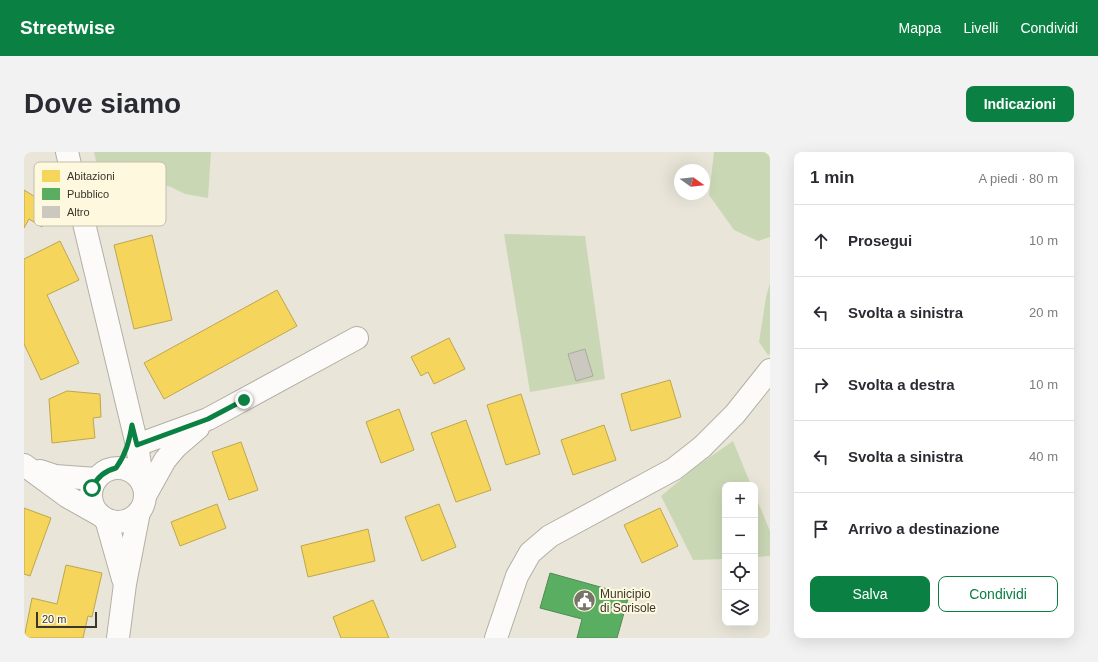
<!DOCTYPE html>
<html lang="it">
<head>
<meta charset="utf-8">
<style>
  :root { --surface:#fff; --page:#f2f2f3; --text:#2b2b33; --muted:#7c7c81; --line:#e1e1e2; --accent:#0b8043 }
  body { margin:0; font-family:Helvetica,sans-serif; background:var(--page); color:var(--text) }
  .controls { position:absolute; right:12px; bottom:12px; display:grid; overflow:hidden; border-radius:8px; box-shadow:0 4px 16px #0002 }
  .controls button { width:36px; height:36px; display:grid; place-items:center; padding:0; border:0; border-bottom:1px solid var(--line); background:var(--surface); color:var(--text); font:20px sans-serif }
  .compass { position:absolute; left:650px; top:12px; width:36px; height:36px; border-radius:50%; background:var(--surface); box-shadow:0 4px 16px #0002; rotate:105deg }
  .scale { position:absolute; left:12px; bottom:10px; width:61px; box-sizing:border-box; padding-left:4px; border:2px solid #39372d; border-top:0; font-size:11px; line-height:14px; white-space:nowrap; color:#39372d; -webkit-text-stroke:3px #fef8df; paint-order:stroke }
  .stop { position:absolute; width:12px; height:12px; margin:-9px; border:3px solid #0b8043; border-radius:50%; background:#fff }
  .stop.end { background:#0b8043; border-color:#fff; box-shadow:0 1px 4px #0008 }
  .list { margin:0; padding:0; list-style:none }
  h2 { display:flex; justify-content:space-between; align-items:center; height:52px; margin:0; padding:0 16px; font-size:17px }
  h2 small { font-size:13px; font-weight:400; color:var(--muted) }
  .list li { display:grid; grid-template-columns:26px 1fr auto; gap:12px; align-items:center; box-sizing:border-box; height:72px; padding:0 16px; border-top:1px solid var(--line) }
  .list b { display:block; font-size:15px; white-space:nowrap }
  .list em { font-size:13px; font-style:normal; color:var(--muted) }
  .actions { display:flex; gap:8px; padding:12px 16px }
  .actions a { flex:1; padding:9px 0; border:1px solid var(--accent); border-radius:8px; text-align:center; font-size:14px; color:var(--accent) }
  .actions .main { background:var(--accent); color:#fff }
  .icon { flex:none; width:22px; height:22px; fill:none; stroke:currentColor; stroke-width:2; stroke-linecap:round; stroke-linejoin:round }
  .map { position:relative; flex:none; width:746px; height:486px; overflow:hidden; border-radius:8px }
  header { display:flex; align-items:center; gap:24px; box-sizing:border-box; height:56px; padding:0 20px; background:var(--accent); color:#fff }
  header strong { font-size:19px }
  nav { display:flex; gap:22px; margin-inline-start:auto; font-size:14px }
  .intro { display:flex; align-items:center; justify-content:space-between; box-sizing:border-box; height:96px; padding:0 24px }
  h1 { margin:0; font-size:28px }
  .button { padding:10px 18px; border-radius:8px; background:var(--accent); color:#fff; font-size:14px; font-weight:700 }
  main { display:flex; gap:24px; padding:0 24px }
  aside { flex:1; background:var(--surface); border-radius:8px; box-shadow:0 4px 16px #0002 }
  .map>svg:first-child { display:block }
  .green { fill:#cad7b5 }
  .homes { fill:#f6d55c; stroke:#bda64e }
  .public { fill:#5aae61; stroke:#508a51 }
  .building { fill:#cbc9bf; stroke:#aba99f }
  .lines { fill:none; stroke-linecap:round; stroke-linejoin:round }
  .minor-casing { stroke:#b2b0a5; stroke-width:24 }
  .tertiary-casing { stroke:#b2b0a5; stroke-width:24 }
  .minor { stroke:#fcfbf9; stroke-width:22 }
  .tertiary { stroke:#fcfbf9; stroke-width:22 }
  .route { stroke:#0b8043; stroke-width:5 }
  .labels { text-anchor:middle; stroke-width:4; stroke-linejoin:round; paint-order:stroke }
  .poi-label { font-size:12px; fill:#39372d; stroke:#fef8df; text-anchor:start }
  .key { fill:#fef8df; stroke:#c3beaa; stroke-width:1 }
  .key-label { font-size:11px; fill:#39372d }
</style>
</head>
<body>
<header>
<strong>Streetwise</strong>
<nav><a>Mappa</a><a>Livelli</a><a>Condividi</a></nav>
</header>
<div class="intro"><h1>Dove siamo</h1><a class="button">Indicazioni</a></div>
<main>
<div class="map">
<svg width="746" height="486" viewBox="0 0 746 486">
  <rect width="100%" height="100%" fill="#e9e6d9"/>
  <g class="green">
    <path d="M70,0H187L184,46L161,42L147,35L132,31L120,33L100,41L83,62Z"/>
    <path d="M690,0H746V85L734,89L710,78L685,43Z"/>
    <path d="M480,82L561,84L581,227L506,240Z"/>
    <path d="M746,131V202L744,203L735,190L742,145Z"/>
    <path d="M709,289L727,333H701V407L669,408L637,344L673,314Z"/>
    <path d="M731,343L746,379V404L731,405Z"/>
  </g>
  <g class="homes">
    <path d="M0,38L29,56L18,75L5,67L0,76Z"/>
    <path d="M128,83L148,168L110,177L90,93Z"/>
    <path d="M36,89L55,128L23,143L55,211L17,228L0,192V107Z"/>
    <path d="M253,138L273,174L140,247L120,211Z"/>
    <path d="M425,186L441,217L410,232L404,220L397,224L387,205Z"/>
    <path d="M646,228L657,265L607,279L597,242Z"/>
    <path d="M43,239L76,242L77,265L69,266L71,286L28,291L25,247Z"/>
    <path d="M497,242L516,302L482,313L463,253Z"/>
    <path d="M375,257L390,298L357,311L342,270Z"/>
    <path d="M442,268L467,338L432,350L407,281Z"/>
    <path d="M580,273L592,308L549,323L537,288Z"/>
    <path d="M217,290L234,338L205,348L188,300Z"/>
    <path d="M193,352L202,376L156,394L147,370Z"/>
    <path d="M415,352L432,395L398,409L381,365Z"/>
    <path d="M0,356L27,366L6,424L0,422Z"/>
    <path d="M636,356L654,394L618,411L600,373Z"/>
    <path d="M344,377L351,409L284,425L277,394Z"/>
    <path d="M42,413L78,421L68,465L64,464L59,486H0L8,446L33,452Z"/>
    <path d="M349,448L365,486H317L309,465Z"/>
  </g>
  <path class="public" d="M526,421L605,443L593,486H553L558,467L516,456Z"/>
  <path class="building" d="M561,197L569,224L552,229L544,202Z"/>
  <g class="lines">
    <defs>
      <g id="minor">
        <path d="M43,0L113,293L119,332"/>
        <path d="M113,293L184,267L333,186"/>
        <path d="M0,313L44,345L76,363"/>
        <circle cx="94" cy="343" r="27"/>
        <path d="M16,319L31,324L72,327"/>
        <path d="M121,344L141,308L152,295L174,276"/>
        <path d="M82,367L99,427"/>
        <path d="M94,486L101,432L115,360"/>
        <path d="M472,486L493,424L506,401L526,384L650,317L678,295"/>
      </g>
      <path id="tertiary" d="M678,295L711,262L746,218"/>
    </defs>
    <use href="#minor" class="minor-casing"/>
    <use href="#tertiary" class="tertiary-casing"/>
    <use href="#minor" class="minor"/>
    <use href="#tertiary" class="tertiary"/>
  </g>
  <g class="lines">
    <path class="route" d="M68,336C73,325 80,319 92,316C102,302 105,290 108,273L113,293L184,267L220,248"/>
  </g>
  <defs>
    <symbol id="civic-disc" viewBox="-11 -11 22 22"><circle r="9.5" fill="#777469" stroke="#fef8df"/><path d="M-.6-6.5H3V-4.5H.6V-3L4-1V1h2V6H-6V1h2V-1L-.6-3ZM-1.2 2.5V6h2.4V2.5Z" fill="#fff"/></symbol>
  </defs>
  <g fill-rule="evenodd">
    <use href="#civic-disc" x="548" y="436" width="25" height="25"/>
  </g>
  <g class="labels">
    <g class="poi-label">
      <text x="576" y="446">Municipio<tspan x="576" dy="14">di Sorisole</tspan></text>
    </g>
  </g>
  <rect x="10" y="10" width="132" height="64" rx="6" class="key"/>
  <rect x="18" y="18" width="18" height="12" fill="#f6d55c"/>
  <rect x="18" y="36" width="18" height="12" fill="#5aae61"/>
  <rect x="18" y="54" width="18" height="12" fill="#cbc9bf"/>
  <g class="key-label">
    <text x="43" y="28">Abitazioni</text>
    <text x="43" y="46">Pubblico</text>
    <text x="43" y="64">Altro</text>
  </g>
</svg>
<div class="controls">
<button>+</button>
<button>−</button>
<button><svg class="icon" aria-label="locate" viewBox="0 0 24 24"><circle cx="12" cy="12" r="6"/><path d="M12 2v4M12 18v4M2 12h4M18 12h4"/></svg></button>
<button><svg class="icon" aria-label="layers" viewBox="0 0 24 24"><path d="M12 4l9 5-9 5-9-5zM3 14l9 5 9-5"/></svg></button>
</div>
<svg class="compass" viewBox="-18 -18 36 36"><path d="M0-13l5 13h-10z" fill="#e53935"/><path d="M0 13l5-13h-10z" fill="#7c7c81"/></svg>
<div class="scale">20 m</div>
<div class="stop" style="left:68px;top:336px"></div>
<div class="stop end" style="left:220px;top:248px"></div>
</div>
<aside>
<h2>1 min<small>A piedi · 80 m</small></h2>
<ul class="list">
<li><svg class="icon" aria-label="ahead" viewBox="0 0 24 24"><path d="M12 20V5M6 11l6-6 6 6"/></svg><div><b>Prosegui</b></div><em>10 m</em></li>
<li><svg class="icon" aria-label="left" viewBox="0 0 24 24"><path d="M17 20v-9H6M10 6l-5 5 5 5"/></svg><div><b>Svolta a sinistra</b></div><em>20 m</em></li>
<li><svg class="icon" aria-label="right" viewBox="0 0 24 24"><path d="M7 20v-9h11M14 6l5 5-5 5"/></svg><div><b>Svolta a destra</b></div><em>10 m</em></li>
<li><svg class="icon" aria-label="left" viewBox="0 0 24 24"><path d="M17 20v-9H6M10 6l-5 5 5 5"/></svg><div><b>Svolta a sinistra</b></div><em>40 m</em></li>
<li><svg class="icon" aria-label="arrive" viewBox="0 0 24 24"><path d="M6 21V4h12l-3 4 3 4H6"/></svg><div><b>Arrivo a destinazione</b></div></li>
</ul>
<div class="actions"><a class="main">Salva</a><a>Condividi</a></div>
</aside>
</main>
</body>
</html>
